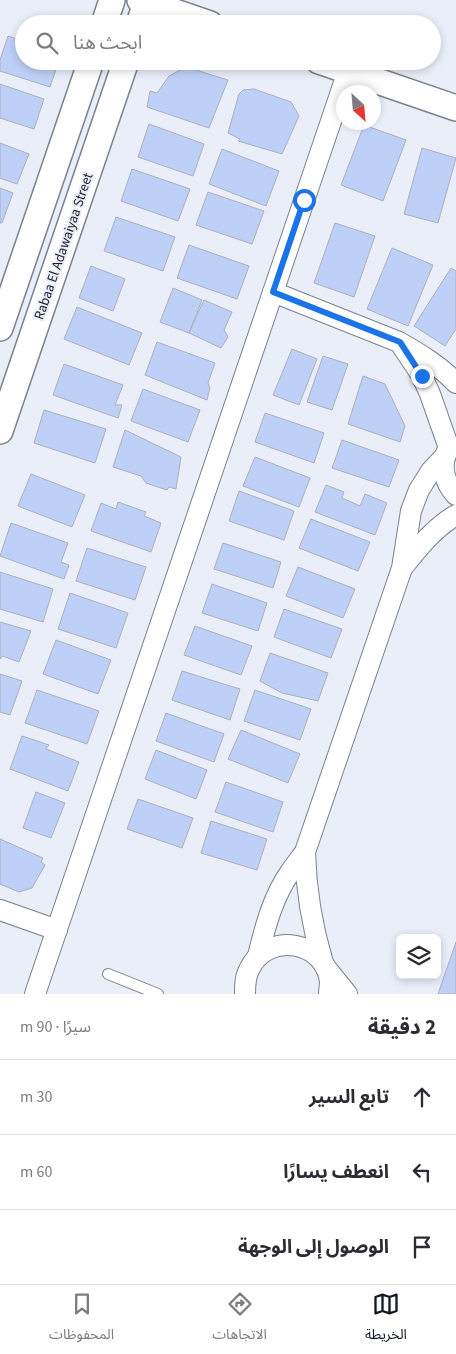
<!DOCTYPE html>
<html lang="ar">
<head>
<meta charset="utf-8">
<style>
  :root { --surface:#fff; --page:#f7f7f7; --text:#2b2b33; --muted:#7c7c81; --line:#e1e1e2; --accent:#111827 }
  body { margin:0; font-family:"Source Sans 3","Noto Sans Arabic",sans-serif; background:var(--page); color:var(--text); direction:rtl }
  .controls { position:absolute; right:15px; bottom:15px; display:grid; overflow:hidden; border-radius:8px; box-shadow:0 2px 8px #0003 }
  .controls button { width:45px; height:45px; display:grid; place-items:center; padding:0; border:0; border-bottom:1px solid var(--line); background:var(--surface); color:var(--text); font:25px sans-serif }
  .compass { position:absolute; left:336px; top:85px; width:45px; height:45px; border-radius:50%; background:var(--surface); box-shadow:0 2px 8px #0003; rotate:154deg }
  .stop { position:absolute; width:15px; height:15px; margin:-11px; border:4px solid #1a73e8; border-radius:50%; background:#fff }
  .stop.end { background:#1a73e8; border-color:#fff; box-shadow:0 1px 5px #0008 }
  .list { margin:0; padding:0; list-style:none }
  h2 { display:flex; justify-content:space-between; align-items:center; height:65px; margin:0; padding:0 20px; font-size:21px }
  h2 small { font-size:16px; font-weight:400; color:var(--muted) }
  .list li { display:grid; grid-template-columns:32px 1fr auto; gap:15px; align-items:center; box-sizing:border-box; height:75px; padding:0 20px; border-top:1px solid var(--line) }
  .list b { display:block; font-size:19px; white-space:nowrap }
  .list em { font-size:16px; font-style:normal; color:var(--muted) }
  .icon { flex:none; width:28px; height:28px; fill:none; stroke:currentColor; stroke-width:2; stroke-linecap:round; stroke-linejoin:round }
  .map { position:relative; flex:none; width:456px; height:994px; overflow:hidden; direction:ltr }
  .search { position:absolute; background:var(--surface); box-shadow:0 2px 8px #0003; left:15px; right:15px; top:15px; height:55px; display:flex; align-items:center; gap:12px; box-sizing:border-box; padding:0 18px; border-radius:28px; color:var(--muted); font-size:19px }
  .sheet { height:290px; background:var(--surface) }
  nav { display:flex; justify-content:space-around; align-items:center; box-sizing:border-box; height:70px; border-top:1px solid var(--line); background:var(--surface); font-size:14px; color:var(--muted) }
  nav a { display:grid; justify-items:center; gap:2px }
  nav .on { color:var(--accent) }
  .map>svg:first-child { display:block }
  .building { fill:#bed0f8; stroke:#acb0bb }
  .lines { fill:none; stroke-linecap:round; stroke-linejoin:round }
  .service-casing { stroke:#7c818b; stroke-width:12 }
  .minor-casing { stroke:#7c818b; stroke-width:22 }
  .tertiary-casing { stroke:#7c818b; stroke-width:28 }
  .service { stroke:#fff; stroke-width:10 }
  .minor { stroke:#fff; stroke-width:20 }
  .tertiary { stroke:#fff; stroke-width:25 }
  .route { stroke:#1a73e8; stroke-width:6 }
  .labels { text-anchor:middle; stroke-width:4; stroke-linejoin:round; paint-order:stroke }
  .street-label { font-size:14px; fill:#1a1c20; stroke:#e9eef9 }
</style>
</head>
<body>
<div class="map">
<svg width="456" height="994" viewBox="0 0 456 994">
  <rect width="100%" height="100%" fill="#e9eef9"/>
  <g class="building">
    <path d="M8,36L24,41V61H59L50,87L0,71V60Z"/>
    <path d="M186,67L228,80L209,128L147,107L150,91L157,93L169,76Z"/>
    <path d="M0,84L44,99L34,129L0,118Z"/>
    <path d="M254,89L291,102L299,116L282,154L238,141L240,139L228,133L239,94L243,90Z"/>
    <path d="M149,124L204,144L193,176L138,157Z"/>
    <path d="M364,125L406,140L383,201L341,185Z"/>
    <path d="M0,143L29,154L17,184L0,178Z"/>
    <path d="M422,148L456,158L438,223L404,214Z"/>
    <path d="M222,149L279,171L266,206L209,184Z"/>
    <path d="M132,169L190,189L178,221L121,201Z"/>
    <path d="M0,188L13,193L2,223H0Z"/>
    <path d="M208,192L264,211L252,244L196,225Z"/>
    <path d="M116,217L175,237L163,271L104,251Z"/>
    <path d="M335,223L375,236L354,297L314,283Z"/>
    <path d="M189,245L249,266L237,299L177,278Z"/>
    <path d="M392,248L433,265L408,326L367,309Z"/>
    <path d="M91,266L125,279L113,311L79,298Z"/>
    <path d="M451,268L456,271V329L445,346L414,326Z"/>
    <path d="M173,288L202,300L189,333L160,322Z"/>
    <path d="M204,300L232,312L224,330L228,337L221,348L189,333Z"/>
    <path d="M77,307L142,333L129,365L64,339Z"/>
    <path d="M157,342L215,363L208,383L210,388L207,400L145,375Z"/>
    <path d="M292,349L317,359L299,405L273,395Z"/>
    <path d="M323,356L348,364L332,410L307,402Z"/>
    <path d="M64,364L123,385L115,405H122L118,418L53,395Z"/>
    <path d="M363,376L385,384L405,426L400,442L348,424Z"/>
    <path d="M143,389L200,410L188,442L131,421Z"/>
    <path d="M44,410L106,429L95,463L34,443Z"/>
    <path d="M265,413L324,433L314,463L255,442Z"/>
    <path d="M125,430L181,457L176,489L169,487L167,490L146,483L141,476L113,467Z"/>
    <path d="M342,440L399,460L389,487L332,468Z"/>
    <path d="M255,457L310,478L299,507L243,486Z"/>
    <path d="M31,474L85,495L72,527L18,506Z"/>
    <path d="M326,485L344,492L342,498L360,506L365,494L387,503L375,535L315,512Z"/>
    <path d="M239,491L294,511L284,540L229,521Z"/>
    <path d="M118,502L146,512L144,516L161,523L151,552L91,531L101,503L116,509Z"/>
    <path d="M311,519L370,542L358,571L299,548Z"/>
    <path d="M11,523L68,543L61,562L69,565L64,579L0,556Z"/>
    <path d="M223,543L281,562L273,588L214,569Z"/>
    <path d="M87,548L146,567L135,600L76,581Z"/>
    <path d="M298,567L355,589L343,618L286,596Z"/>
    <path d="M0,572L53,589L43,622L0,609Z"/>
    <path d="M212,584L267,603L258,631L202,613Z"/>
    <path d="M70,593L128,613L116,648L58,629Z"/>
    <path d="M284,609L342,629L331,658L274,637Z"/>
    <path d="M0,622L31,631L19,662L3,656L0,659Z"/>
    <path d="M195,626L252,646L241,675L184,655Z"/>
    <path d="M56,640L111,660L98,694L43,674Z"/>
    <path d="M270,653L328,673L318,701L282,693L260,681Z"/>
    <path d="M182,671L240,689L230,720L172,700Z"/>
    <path d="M0,674L22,681L10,715L0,712Z"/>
    <path d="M37,690L99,711L87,744L25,723Z"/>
    <path d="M255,690L311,709L300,740L244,721Z"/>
    <path d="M166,713L224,734L214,762L156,741Z"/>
    <path d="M241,730L300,754L288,783L228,759Z"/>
    <path d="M22,736L49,745L46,749L79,762L68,791L10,769Z"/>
    <path d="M156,750L207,770L196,799L145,779Z"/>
    <path d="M226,782L283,802L273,832L215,812Z"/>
    <path d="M36,792L65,803L51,838L23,828Z"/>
    <path d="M138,799L193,818L182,848L127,829Z"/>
    <path d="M211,821L267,839L257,870L201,853Z"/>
    <path d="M0,839L43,858L41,862L45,865L32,888L19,892L0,884Z"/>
    <path d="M456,942V994H438Z"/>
  </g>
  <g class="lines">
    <defs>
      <path id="service" d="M108,974L158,994"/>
      <g id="minor">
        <path d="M273,292L399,342C420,354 440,366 456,383"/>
        <path d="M402,346L422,376L430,394L449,448"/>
        <path d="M447,451C440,467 445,483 456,495"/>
        <path d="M403,567C419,547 434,528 456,515"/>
        <path d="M305,852C306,890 312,926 323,963"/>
        <path d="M0,910L57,930"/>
        <path d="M258,956C265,927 273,896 291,871C295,865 300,859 305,852L402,568L411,511L419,490L431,471L446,455"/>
        <path d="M326,968L347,994"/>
        <path d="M35,994L348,71"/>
        <path d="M245,994C245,985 245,976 250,968C268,931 326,941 330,982C330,986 329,990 329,994"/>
      </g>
      <g id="tertiary">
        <path d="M140,0L210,24"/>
        <path d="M104,24L112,0"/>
        <path d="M139,24L147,0"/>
        <path d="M319,61L456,108"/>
        <path d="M0,328L91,61"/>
        <path d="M0,431L126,61"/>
      </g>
    </defs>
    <use href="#service" class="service-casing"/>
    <use href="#minor" class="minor-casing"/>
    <use href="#tertiary" class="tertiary-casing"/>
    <use href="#service" class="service"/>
    <use href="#minor" class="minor"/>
    <use href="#tertiary" class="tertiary"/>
  </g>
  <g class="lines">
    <path class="route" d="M304,200L273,292L400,342L422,376"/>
  </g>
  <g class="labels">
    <g class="street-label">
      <text transform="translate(63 246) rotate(-71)" y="5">Rabaa El Adawaiyaa Street</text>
    </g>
  </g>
</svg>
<div class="controls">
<button><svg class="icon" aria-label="layers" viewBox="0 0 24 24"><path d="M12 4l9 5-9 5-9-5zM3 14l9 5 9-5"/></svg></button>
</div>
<svg class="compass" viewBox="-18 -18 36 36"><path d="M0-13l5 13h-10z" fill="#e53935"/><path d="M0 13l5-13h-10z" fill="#7c7c81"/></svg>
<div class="stop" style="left:304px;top:200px"></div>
<div class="stop end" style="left:422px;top:376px"></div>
<div class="search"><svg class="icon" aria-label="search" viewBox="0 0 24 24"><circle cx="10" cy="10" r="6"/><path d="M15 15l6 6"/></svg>ابحث هنا</div>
</div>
<section class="sheet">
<h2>2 دقيقة<small>سيرًا · 90 m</small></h2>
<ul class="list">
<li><svg class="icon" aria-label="ahead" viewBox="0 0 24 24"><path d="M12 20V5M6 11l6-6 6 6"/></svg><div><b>تابع السير</b></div><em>30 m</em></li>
<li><svg class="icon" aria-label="left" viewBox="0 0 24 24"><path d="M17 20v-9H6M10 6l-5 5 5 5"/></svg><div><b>انعطف يسارًا</b></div><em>60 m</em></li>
<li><svg class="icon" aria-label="arrive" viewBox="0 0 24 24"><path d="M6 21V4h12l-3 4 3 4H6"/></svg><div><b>الوصول إلى الوجهة</b></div></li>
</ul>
</section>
<nav>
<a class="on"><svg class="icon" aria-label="map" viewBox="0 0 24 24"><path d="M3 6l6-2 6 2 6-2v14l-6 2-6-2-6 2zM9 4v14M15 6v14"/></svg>الخريطة</a>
<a><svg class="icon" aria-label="directions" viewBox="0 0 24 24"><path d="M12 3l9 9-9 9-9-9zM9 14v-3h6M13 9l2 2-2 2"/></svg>الاتجاهات</a>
<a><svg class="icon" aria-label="saved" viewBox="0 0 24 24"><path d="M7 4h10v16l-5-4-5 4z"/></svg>المحفوظات</a>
</nav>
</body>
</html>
